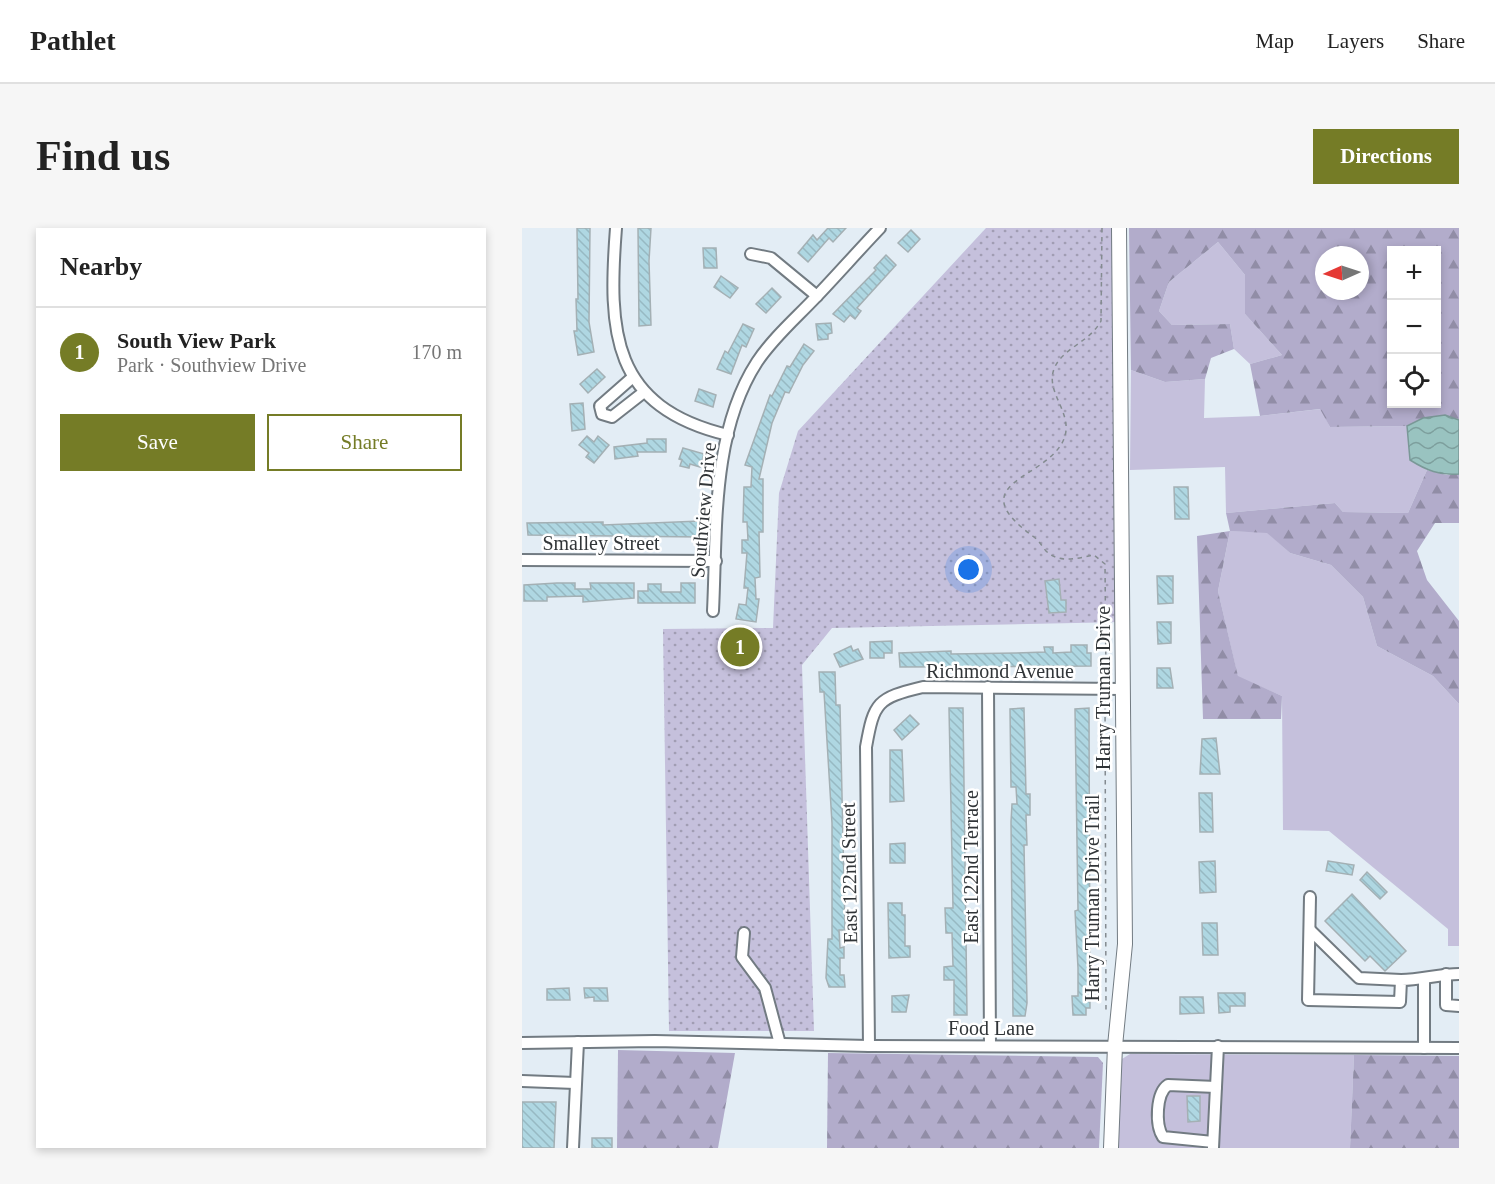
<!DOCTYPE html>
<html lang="en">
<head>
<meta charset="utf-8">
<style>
  :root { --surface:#fff; --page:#f6f6f6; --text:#222; --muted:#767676; --line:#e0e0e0; --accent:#757c26 }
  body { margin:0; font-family:Georgia,serif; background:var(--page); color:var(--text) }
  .controls { position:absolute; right:18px; top:18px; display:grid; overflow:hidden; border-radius:0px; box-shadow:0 3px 9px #0003 }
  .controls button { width:54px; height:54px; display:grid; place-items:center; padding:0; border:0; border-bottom:2px solid var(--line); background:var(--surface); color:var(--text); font:30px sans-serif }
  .compass { position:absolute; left:793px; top:18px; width:54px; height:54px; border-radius:50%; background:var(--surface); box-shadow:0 3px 9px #0003; rotate:267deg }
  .you { position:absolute; left:447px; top:342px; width:21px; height:21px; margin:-15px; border:4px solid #fff; border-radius:50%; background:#1a73e8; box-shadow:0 0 0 9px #1a73e833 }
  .badge { display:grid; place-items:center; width:39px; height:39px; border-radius:50%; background:var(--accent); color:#fff; font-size:20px; font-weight:700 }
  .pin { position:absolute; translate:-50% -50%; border:3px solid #fff; box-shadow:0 2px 6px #0006 }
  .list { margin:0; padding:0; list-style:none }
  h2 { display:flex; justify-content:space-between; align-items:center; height:78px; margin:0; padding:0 24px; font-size:26px }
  h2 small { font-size:20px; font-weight:400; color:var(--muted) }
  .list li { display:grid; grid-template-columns:39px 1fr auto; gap:18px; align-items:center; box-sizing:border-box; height:90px; padding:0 24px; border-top:2px solid var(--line) }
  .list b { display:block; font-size:22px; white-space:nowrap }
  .list p { margin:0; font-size:20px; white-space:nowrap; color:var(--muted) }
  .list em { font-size:20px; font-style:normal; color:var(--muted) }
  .actions { display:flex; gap:12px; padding:18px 24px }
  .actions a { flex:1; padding:14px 0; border:2px solid var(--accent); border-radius:0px; text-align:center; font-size:21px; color:var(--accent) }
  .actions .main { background:var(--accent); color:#fff }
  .icon { flex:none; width:33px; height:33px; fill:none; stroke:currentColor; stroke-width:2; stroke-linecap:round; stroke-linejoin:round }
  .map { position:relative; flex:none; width:937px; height:920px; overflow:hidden; border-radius:0px }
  header { display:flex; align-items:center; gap:36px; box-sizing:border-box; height:84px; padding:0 30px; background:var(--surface); border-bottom:2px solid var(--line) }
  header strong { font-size:28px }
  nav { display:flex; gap:33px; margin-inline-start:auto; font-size:21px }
  .intro { display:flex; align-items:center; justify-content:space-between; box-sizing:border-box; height:144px; padding:0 36px }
  h1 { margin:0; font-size:42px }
  .button { padding:15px 27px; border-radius:0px; background:var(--accent); color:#fff; font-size:21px; font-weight:700 }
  main { display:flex; gap:36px; padding:0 36px }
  aside { flex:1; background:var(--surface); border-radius:0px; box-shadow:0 3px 9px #0003 }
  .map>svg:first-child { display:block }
  .grass { fill:#c5c0dc }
  .forest { fill:url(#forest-firs); fill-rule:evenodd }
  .park { fill:url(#park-dots) }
  .water { fill:url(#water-waves); stroke:#7a9897; stroke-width:1.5 }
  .building { fill:url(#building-back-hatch); stroke:#a4b0b4; stroke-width:1.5 }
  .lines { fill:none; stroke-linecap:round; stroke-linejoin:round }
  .minor-casing { stroke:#727b82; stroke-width:14 }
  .major-casing { stroke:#727b82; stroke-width:16 }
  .path { stroke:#848b90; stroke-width:1.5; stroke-dasharray:4.5 4.5; stroke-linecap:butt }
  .minor { stroke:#fff; stroke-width:10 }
  .major { stroke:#fff; stroke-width:14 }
  .labels { text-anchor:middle; stroke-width:5; stroke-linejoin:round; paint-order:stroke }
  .street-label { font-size:20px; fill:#313538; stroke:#fff }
</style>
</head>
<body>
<header>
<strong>Pathlet</strong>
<nav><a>Map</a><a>Layers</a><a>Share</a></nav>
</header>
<div class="intro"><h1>Find us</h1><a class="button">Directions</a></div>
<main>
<aside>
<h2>Nearby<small></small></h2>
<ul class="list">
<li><span class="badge">1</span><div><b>South View Park</b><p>Park · Southview Drive</p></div><em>170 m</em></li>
</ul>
<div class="actions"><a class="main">Save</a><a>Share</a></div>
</aside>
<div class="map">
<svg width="937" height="920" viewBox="0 0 937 920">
  <defs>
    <pattern id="forest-firs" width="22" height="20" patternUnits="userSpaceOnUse" patternTransform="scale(1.5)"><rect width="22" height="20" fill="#b2accb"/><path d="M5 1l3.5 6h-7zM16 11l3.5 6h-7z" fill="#918da6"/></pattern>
    <pattern id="park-dots" width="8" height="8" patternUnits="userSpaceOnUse" patternTransform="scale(1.5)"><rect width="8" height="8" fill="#c5c0dc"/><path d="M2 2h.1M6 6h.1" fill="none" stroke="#a19db3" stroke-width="1.8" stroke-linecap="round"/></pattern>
    <pattern id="water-waves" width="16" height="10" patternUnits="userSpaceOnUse" patternTransform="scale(1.5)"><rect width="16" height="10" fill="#99c3c0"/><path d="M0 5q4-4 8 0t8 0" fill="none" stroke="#7d9f9d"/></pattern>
    <pattern id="building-back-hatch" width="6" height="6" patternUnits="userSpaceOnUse" patternTransform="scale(1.5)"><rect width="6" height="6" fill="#afd7e2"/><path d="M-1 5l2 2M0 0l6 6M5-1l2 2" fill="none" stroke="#97b9c3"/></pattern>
  </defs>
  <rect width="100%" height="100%" fill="#e3edf5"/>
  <g class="grass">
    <path d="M696,14L723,47V86L760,127L728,136L712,121L708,96L650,97L637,83L647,54Z"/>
    <path d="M609,142L643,154L683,151L682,190L738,188L799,181L808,199L885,198L888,232L905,242L886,285L821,284L813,275L704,285L703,239L608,242Z"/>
    <path d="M708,303L745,304L768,325L809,337L841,369L855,418L911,448L937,476V718H926V701L807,603L761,602L760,468L716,449L696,363Z"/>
    <path d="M608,826L832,827L828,920H596L600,831Z"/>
  </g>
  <g class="forest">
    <path d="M607,0H937V192L923,187L901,190L885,198L808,199L798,181L738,188L728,136L760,127L723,86V47L696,14L647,54L637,83L650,97L708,96L712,121L689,130L683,151L643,154L609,142ZM870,22H914V176H870ZM802,27H838V63H802Z"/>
    <path d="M905,242L925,247L937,246V295H913L895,323L905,352L937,393V476L911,448L855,418L841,369L809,337L768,325L745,305L708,303L696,363L716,448L760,468L759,491H681L675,308L708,303L704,285L813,275L821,284L886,285Z"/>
    <path d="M96,822L213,825L196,920H95Z"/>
    <path d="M306,825L576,829L581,835L577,920H305Z"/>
    <path d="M832,827L937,828V920H828Z"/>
  </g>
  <path class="park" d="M464,0H597L600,394L310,400L280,437L292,803H147L141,401L251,400L257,265L276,203Z"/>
  <path class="water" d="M923,187L937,192V246C918,248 904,242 888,232L885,198L901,190Z"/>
  <g class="building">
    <path d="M55,0H68L67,94L72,124L56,127L52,103H55L54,71H56Z"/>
    <path d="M116,0H129L127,33L129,97L117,98Z"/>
    <path d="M324,0L311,14L307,10L286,34L276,25L291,7L295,12L306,0Z"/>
    <path d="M389,2L398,11L386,24L376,15Z"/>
    <path d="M181,20H194L195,40H182Z"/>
    <path d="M364,27L374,37L335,80L339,83L333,91L328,87L322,94L311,86L354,42L352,40Z"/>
    <path d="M199,48L216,60L208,70L192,59Z"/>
    <path d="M250,60L259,69L244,85L234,76Z"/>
    <path d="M309,95L310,105L306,106V111L296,112L294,96Z"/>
    <path d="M221,96L232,101L224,119L220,117L209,146L195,141L203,123L206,125Z"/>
    <path d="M282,116L292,123L281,137L267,165L263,164L250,195L237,251H241V304H237L238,349L233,350L234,371H237L234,394L214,391L217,376L224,377L226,360H222L225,325H220V312H226L225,294H221L222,259H229L230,239L223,237L248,167L250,168L265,138L268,139Z"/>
    <path d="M75,141L83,149L66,165L58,156Z"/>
    <path d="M177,161L194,167L191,179L173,173Z"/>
    <path d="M61,175L63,201L50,203L48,176Z"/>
    <path d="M65,208L72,214L76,208L87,217L72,235L64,229L67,225L57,217Z"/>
    <path d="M125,211H144V224H115L116,228L93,231L92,219L125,215Z"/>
    <path d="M161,220L182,226L178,239L168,236L167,240L158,238L160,232L157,231Z"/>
    <path d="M652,259H666L667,291H653Z"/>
    <path d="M178,293V309L6,307L5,295L81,294V297Z"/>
    <path d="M635,348H651V375L636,376Z"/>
    <path d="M537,351L539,372H544V384L527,385L523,353Z"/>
    <path d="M35,355H53V361H69L68,355H112V370L61,374V368L25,369V373H2V357Z"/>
    <path d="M159,355H173V375H116V363H126V356H139V364H159Z"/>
    <path d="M635,394H649V415L636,416Z"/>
    <path d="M370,413V425H362V430H348V414Z"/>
    <path d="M549,417H565V425H569V438L378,439L377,425L429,423V426L494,425L523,424L522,419H531V425L549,424Z"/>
    <path d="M329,418L331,423L336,421L341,431L318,439L312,426Z"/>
    <path d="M635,440H648L651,460H635Z"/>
    <path d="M297,444H313L314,477H318L323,702H317L318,720L322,719V730H318V747H322L323,759H307L304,750L306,711H310V595L302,464H298Z"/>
    <path d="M427,480H441L445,787H432V752H422V739L431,738L430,705H424L423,680H431Z"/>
    <path d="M502,480L504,566H508V587H504L505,617H502L505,775L503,788H491L489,594L490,576H495L494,559H489L488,481Z"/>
    <path d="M567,480L568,780H564V787H551L550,768H556V740L553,683L556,682L553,481Z"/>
    <path d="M388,487L397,496L380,512L372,502Z"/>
    <path d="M694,510L698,546H678L680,511Z"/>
    <path d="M368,522H380L382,573L368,574Z"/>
    <path d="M677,565H690L691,604H678Z"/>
    <path d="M383,615V635H368V616Z"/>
    <path d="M693,633L694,664L678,665L677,634Z"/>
    <path d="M806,633L832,637L830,647L804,643Z"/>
    <path d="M845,644L865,664L858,671L838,652Z"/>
    <path d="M830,666L884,723L863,743L848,728L843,733L803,693Z"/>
    <path d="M366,675H380V687H383V718H388V729L367,730Z"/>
    <path d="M680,695H695L696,727H681Z"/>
    <path d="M47,760L48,772H25V761Z"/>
    <path d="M62,760H85L86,773H72V769L63,770Z"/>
    <path d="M696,765H723V778H708V784L697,785Z"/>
    <path d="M387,767L384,784H370V768Z"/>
    <path d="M658,769H681L682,785L658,786Z"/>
    <path d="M665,868H678V893L666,894Z"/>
    <path d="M0,874H34L32,920H0Z"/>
    <rect x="70" y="910" width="20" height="10"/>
  </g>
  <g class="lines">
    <defs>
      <g id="minor">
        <path d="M94,0C86,104 89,179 206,207"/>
        <path d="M229,26L249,30L295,68"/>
        <path d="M111,149L78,178L80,186L90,189L122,164"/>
        <path d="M0,332L194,333"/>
        <path d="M191,383C195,302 189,205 235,134C251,110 273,91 293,70C315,47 336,23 358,0"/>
        <path d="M466,459L468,818"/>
        <path d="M788,669L786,772L878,774L879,752C899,752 917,746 937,746"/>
        <path d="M788,702L837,750L879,752"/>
        <path d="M222,705L220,729L243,760L258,816"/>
        <path d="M924,746V777L937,778"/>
        <path d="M902,752V820"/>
        <path d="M0,815L133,813L347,818L937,820"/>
        <path d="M347,818L344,519C352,474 355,470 401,459L601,461"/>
        <path d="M0,853L53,855"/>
        <path d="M691,914L641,909C633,897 634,865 646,857L694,859"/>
        <path d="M51,920L56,814"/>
        <path d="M691,920L696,818"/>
      </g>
      <path id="major" d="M589,920L593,818L603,716L597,0"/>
    </defs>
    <use href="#minor" class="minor-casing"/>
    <use href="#major" class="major-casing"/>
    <g class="path">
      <path d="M580,0L579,93C567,115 540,120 532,141C523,165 552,185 542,211C525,252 436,254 512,309C517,313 520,318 524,323C537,336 556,330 572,327L583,336L584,451"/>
      <path d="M583,471L584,784"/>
    </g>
    <use href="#minor" class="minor"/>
    <use href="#major" class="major"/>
  </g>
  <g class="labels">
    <g class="street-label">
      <text transform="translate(181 282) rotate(-85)" y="7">Southview Drive</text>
      <text x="79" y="322">Smalley Street</text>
      <text x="478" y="450">Richmond Avenue</text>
      <text transform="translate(581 460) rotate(-90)" y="7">Harry Truman Drive</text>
      <text transform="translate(449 639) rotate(-90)" y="7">East 122nd Terrace</text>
      <text transform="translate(327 645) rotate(-91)" y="7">East 122nd Street</text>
      <text transform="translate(570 670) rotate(-90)" y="7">Harry Truman Drive Trail</text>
      <text x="469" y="807">Food Lane</text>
    </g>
  </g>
</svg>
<div class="controls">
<button>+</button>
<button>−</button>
<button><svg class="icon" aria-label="locate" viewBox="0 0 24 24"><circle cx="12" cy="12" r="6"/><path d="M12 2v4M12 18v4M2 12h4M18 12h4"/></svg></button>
</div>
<svg class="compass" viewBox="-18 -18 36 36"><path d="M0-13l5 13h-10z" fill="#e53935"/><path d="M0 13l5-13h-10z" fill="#767676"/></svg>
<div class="you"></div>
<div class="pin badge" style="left:218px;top:419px">1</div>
</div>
</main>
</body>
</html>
